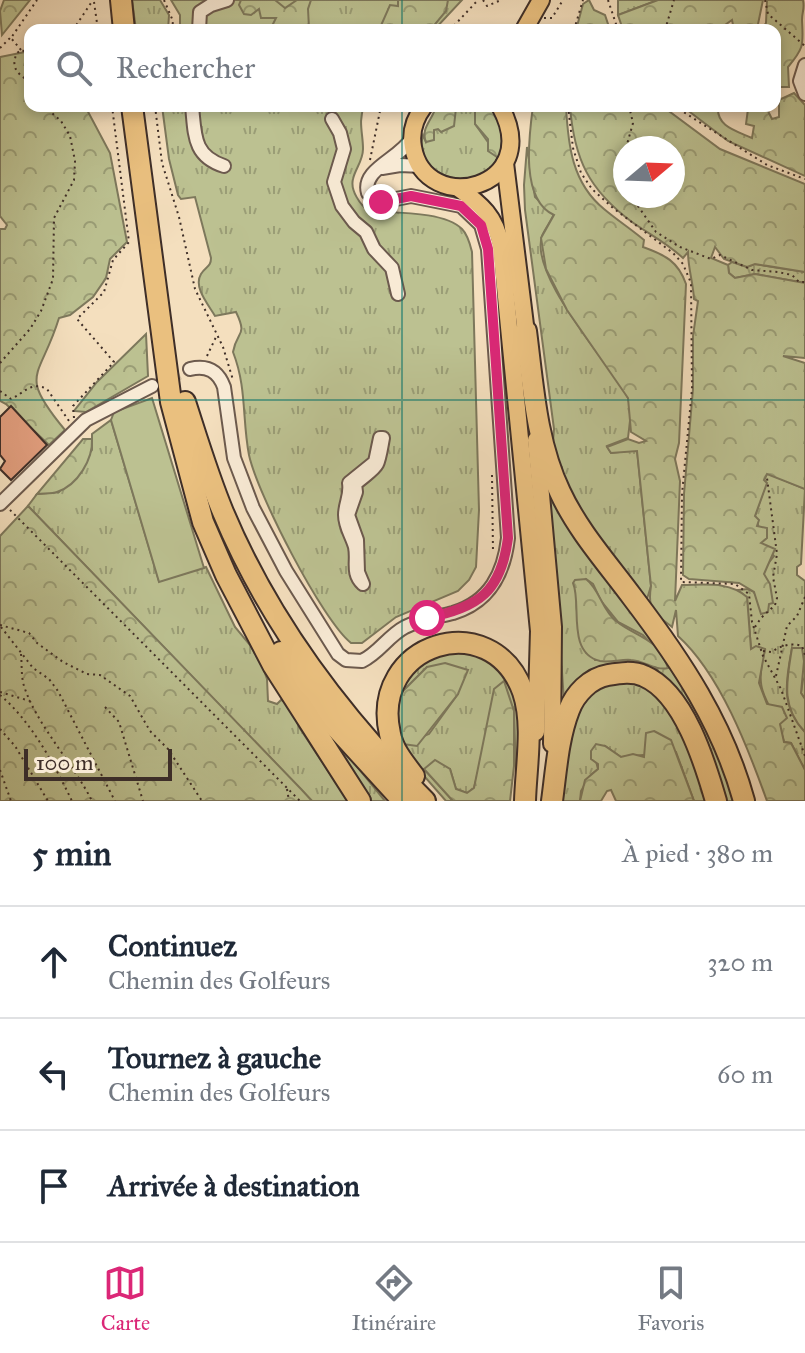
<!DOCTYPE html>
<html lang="fr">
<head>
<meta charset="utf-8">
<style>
  :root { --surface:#fff; --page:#f6f6f7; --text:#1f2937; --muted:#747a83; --line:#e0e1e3; --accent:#db2777 }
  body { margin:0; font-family:"IM FELL Great Primer",serif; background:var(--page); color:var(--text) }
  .compass { position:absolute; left:613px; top:136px; width:72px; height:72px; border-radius:50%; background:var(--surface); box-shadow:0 4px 12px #0003; rotate:71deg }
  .scale { position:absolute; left:24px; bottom:20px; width:148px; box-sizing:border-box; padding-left:8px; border:4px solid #3e2e28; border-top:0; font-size:22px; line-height:28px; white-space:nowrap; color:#3e2e28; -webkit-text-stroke:6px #f8ead5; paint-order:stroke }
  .stop { position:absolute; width:24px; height:24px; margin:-18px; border:6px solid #db2777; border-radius:50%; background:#fff }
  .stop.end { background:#db2777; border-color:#fff; box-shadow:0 2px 8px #0008 }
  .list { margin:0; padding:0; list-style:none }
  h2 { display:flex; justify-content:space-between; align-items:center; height:104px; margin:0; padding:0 32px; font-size:34px }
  h2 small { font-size:26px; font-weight:400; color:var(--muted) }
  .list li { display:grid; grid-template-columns:52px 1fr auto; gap:24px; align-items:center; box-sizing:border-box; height:112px; padding:0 32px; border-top:2px solid var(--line) }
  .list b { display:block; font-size:30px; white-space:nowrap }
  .list p { margin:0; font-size:26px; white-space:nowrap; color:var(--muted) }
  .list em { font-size:26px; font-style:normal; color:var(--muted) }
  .icon { flex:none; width:44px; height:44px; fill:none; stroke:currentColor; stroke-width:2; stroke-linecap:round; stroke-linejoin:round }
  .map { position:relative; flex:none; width:805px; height:801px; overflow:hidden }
  .search { position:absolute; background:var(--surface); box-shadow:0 4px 12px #0003; left:24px; right:24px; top:24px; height:88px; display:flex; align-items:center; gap:20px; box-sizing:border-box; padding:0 28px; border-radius:16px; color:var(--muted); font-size:30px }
  .sheet { height:440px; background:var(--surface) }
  nav { display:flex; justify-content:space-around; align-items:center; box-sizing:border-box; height:112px; border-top:2px solid var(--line); background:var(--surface); font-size:22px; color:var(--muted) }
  nav a { display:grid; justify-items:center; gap:4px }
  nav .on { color:var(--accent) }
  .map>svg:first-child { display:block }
  .grass { fill:url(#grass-tufts); stroke:#7d785c; stroke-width:2; fill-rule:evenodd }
  .forest { fill:url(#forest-crowns); stroke:#7d785c; stroke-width:2; fill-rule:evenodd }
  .green { fill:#bcc191; stroke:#7d785c; stroke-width:2 }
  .building { fill:#e29e7e; stroke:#3e2e28; stroke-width:2 }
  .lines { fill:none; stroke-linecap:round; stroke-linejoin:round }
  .minor-tunnel { stroke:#d0bca0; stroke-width:12; stroke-dasharray:12 6; stroke-linecap:butt }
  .minor-casing { stroke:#6c5a4e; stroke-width:16 }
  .major-casing { stroke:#3e2e28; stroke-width:20 }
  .highway-casing { stroke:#3e2e28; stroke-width:24 }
  .path { stroke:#3e2e28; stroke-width:2; stroke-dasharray:2 4; stroke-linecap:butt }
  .minor { stroke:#f8ead5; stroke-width:12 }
  .major { stroke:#eac07f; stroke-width:16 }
  .highway { stroke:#eac07f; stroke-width:20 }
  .route { stroke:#db2777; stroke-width:10 }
  .grid { fill:none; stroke:#0f766e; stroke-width:2; stroke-opacity:0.55 }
</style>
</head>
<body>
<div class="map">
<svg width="805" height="801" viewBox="0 0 805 801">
  <defs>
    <pattern id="grass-tufts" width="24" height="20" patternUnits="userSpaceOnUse" patternTransform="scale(2)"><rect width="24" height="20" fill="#bcc191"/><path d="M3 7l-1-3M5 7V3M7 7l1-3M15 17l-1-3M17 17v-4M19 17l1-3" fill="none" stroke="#9a9d76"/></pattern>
    <pattern id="forest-crowns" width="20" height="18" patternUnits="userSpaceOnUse" patternTransform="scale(2)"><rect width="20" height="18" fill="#bcc191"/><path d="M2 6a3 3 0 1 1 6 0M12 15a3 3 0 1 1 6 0" fill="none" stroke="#9a9d76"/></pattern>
  </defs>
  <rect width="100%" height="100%" fill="#f4dfbe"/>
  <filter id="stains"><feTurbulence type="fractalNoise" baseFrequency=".0025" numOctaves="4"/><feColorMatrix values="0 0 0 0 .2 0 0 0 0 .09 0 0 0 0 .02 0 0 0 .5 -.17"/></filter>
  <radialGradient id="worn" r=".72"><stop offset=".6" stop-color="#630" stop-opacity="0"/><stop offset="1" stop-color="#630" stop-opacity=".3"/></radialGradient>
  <g class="grass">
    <path d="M132,0H160L169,15L168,30H136Z"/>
    <path d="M171,0H462L434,30H180V15Z"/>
    <path d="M618,0H658L618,15Z"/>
    <path d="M162,106H364C358,122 363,133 363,149C363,161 355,169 353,179C350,190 360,205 369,211C394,213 444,211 462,229C468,235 470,244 472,252L479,510L476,567L469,580L458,591L396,617L362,643H351C322,620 257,493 249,455C242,419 247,388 233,352C237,330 248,337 236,312L215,316C208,304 193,287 201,274C206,266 211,267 211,258L195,197L181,199L178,195L169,159Z"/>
    <path d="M452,106H475V124L500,159C477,198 411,175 423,135L426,142L433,131L456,109Z"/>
    <path d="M527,147L535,197L554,214C551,221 545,229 542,236C529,276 609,362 628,398L631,412L628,438L607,446L611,453L637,450L651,586L647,599L582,520L552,454L554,429L525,210L524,185Z"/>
    <path d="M732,262L747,267L755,264L805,272V283L755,274L735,278L729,273L728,265Z"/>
    <path d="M111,420L159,581L206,567L235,627L250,645L262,665L267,679L268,701L277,704L281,700L290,705L299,727L348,801H312L28,506L37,494L59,492L92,450V434Z"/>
    <path d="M542,467L624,598L700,710L737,801H722L697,733L623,665L564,702L558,611ZM586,579L593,584L601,601L618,622L643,635L661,655L657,669L638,660H595C584,632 565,605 586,579Z"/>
    <path d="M767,473L805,489L801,564L797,567V575L805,581V699L801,693L803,679L792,648C786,680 780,706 805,732V770L791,743L784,742C774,700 751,699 765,650L751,649L747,598L738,590L748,589L754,592L765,567L774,556L761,543L763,540L755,516L766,483L764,480Z"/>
    <path d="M472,650L506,673L520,714L516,777L514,711L478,772L474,788L467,793L456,789L450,769H424L453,801H446L417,768L403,744L429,734L458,694L427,667L399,695C416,661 436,652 472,650Z"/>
    <path d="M613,682C621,682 631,682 639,684C676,694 696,769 708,801H694L676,752L621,757L605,746L596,761L598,769L590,776L581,791L580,801H559C566,756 563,699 613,682Z"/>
    <path d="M307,705L385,801H369Z"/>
  </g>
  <g class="forest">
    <path d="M4,0H30L2,35L0,11Z"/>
    <path d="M241,0H275L285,8L297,0H311L308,9L309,28L307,30H270L276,18H261L259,9L251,15L244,14L239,5Z"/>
    <path d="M398,0H448L446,11L432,28L424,26L419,30H379L390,5L398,6Z"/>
    <path d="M589,0L594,10L605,15L610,30H576L583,4Z"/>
    <path d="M658,0H763L757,29L734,30L732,20L725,25V30H623L618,15Z"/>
    <path d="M767,0H803C805,9 802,11 802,20C803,44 805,47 788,67L789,87H775V30H761L766,23Z"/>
    <path d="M30,51V106H85L110,153L127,242L110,259L106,278L93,297L70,315L59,318C40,380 17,372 65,430L49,445L6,404L0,401V229H5L7,225L0,216V57Z"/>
    <path d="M794,93L805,105V176L728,141L682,106H718C716,127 737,131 752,138L754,126L746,124L748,109L766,107L772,119L779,117V100Z"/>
    <path d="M436,106L456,108L454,126L441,132L438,129L434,130V140L426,142C420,128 433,120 436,106Z"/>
    <path d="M475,106H486L495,111L503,135L500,159L488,151V139L475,124Z"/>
    <path d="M533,106H566C568,145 572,183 604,209C617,220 631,229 644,240L643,247C665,255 678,261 686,284L679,443L675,459L680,481L675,601L682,585C705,585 729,581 747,597L751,649L756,646L765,649L759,683L767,704L782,707L787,718L780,724L784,742L791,743L805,770V801H767C748,748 720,674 678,636L676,610L672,627C654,613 647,610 651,586L637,451L611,453L607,447L628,439L639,443L646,441L631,432L628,398L567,310L546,269L541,238L554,215C520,200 529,136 533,106Z"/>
    <path d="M570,106H662L720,149L805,184V272L755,264L747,267L724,259L715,247L711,258L728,265L729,273L735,278L755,274L805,283V358L783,356L805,363V489L767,474L764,480L767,483L755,516L759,520L757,526L767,528V538L761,543L775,549L764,574L770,584L773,603L769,604L768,612L761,614L754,592L739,583L689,579L683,575L684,494L693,389V336L698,301L694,299C693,282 688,268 688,252L683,258C667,243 649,234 632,222C589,190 574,159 570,106ZM625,148H673V196H625Z"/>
    <path d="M146,334L148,376L86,412L74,411L97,382Z"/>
    <path d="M83,439H92C93,459 78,485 57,492C52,494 43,493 37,494Z"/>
    <path d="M28,506L301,789L312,801H0V536Z"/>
    <path d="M586,579C600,590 602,610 616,621C637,638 657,636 668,668C655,671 645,661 631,660C621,659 610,663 600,661C566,653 582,603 573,583L575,580Z"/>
    <path d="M792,648H802L804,661L801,693L805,699V732C780,706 787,680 792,648Z"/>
    <path d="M445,663L468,670L458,694L417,746L403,744L395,722L399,695L427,667Z"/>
    <path d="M504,681L514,711V766L510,801H453L424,769L435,760L450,769L456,789L467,793L474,788L494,689Z"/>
    <path d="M654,731L671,740L694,801H616L611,790L607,791L601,801H580L585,780L598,769V764L591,759V751L596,744L605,746L621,757L633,754L644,757L646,733Z"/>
  </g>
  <path class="green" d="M152,398L204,568L159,582L111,420L114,412Z"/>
  <path class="building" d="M11,406L47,445L11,480L0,469L5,461L0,455V417Z"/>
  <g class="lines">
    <path class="minor-tunnel" d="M152,386L190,369"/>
    <defs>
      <g id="minor">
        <path d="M199,30L200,12L211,5L227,0"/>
        <path d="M805,65L800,81L805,94"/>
        <path d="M192,106C195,135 193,156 224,166"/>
        <path d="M332,119L340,133L344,149L334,182L342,206L354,222L366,232L374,249L392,268L398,294"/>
        <path d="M382,168L400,165L421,166"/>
        <path d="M190,369C207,365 218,371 224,387L234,458L253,508L286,571L338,654L346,660L362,661C379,653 388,636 405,627C421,619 437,617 453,613C490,602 504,573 508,538L488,249L481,225L461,206L411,196L381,202L368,193C361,169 400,159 412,138"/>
        <path d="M380,438H383C377,471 380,463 355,484L356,492L348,515L357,540L358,572L363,584C351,573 358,561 355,547C352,536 345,527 345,515C345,503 351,496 349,483L375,462Z"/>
        <path d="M0,504L86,420L152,386"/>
      </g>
      <g id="major">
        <path d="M524,30L541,0"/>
        <path d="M424,106C415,118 410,131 413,147C425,218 546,189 500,106"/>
        <path d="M505,163L527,341"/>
        <path d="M458,188C481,204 496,217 501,246L539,631L536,732"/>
        <path d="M536,440L553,627L552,744"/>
      </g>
      <g id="highway">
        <path d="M121,0L124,30"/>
        <path d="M132,106L171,402L203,522L226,575L273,665L360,801"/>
        <path d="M526,331C533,385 536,442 560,492C578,531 608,564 633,598C681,661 723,724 744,801"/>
        <path d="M185,402C197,439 208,476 223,512C269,622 341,717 425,801"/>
        <path d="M281,652L330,721L403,801"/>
        <path d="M414,776C404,763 393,750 390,734C369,644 491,604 523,692C534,724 526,767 525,801"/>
        <path d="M552,801C556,772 558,738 569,710C575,694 590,678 608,675C620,673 633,671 644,676C684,693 705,763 716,801"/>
      </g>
    </defs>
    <use href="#minor" class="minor-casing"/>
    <use href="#major" class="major-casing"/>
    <use href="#highway" class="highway-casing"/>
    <g class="path">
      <path d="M164,0L173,21L172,30"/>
      <path d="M483,0L487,6L501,0"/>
      <path d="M608,0L618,30"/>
      <path d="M765,0L768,14L805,46"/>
      <path d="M94,2L98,30"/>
      <path d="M544,18H552L563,0"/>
      <path d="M73,30L93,0"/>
      <path d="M450,30L478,0"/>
      <path d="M574,30L583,0"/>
      <path d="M665,30L674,0"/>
      <path d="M0,48L10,38"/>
      <path d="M21,50L11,38L37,0"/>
      <path d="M30,53L21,50L17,53C10,68 18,74 30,82"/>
      <path d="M155,106L162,163L179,217L195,289L223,347L233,380"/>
      <path d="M568,106L573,148L581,173L592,189L613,208L673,253L683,264L691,283L692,389L682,494L681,582L735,584L749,594L752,622L763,656L781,689L805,756"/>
      <path d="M674,106L767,165L805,179"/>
      <path d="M626,148L633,123L629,106"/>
      <path d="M625,159V168"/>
      <path d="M370,160L381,106"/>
      <path d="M631,196L656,232L680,247L711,259L720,255L752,270L778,272L792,275L799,282H805"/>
      <path d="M207,356L216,337"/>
      <path d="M0,363L30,329L41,311L53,279L54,218L74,180L75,161L70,136L61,121L44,106"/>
      <path d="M0,391L11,399C24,393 31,381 47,389L69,421"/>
      <path d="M74,418L73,406L114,362L77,319L104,292L113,260L129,242L112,106"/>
      <path d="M492,475L493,552"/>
      <path d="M10,510L300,801"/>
      <path d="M0,625L29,633L37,643L63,662L87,674L100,675L130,696L150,731L168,749L202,801"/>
      <path d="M1,627L33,668L49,679L58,691L115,801"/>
      <path d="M755,627L761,618L775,605L777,598L773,577L777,554L767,478"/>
      <path d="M763,651L771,652C781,646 791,642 802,646L805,655"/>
      <path d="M21,654C22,665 21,676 24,686C36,724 73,763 92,801"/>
      <path d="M776,676L787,626L797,616L805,597"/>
      <path d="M0,692L30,701"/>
      <path d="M0,695C31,721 54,764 72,801"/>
      <path d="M105,707L119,722L143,801"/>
      <path d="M0,729L15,746L48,801"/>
      <path d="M0,770L11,801"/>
      <path d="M287,789L289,801"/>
    </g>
    <use href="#minor" class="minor"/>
    <use href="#major" class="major"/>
    <use href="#highway" class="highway"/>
  </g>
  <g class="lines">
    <path class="route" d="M381,202L411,196L461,206L481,225L488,249L508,538C501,592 479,607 427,618"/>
  </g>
  <path class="grid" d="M402,0V30M402,106V801M0,400H805"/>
  <rect width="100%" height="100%" filter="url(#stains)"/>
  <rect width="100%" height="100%" fill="url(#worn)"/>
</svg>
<svg class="compass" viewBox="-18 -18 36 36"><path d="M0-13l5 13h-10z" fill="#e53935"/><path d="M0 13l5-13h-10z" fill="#747a83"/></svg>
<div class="scale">100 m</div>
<div class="stop" style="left:427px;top:618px"></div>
<div class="stop end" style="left:381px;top:202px"></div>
<div class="search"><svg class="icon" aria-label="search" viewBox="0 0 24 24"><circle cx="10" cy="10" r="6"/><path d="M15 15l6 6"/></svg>Rechercher</div>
</div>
<section class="sheet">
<h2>5 min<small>À pied · 380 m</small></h2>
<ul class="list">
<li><svg class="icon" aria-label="ahead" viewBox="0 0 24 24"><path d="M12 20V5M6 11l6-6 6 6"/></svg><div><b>Continuez</b><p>Chemin des Golfeurs</p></div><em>320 m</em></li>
<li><svg class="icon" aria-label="left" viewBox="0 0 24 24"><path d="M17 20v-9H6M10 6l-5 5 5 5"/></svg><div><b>Tournez à gauche</b><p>Chemin des Golfeurs</p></div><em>60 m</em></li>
<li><svg class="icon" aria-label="arrive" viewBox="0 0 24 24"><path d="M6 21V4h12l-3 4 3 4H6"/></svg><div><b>Arrivée à destination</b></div></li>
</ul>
</section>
<nav>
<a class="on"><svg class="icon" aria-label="map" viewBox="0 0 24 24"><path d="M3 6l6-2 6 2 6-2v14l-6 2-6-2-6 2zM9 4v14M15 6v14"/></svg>Carte</a>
<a><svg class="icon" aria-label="directions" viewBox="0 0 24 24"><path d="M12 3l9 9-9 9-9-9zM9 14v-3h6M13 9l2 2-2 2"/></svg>Itinéraire</a>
<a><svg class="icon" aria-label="saved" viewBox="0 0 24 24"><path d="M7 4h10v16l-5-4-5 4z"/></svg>Favoris</a>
</nav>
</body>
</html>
